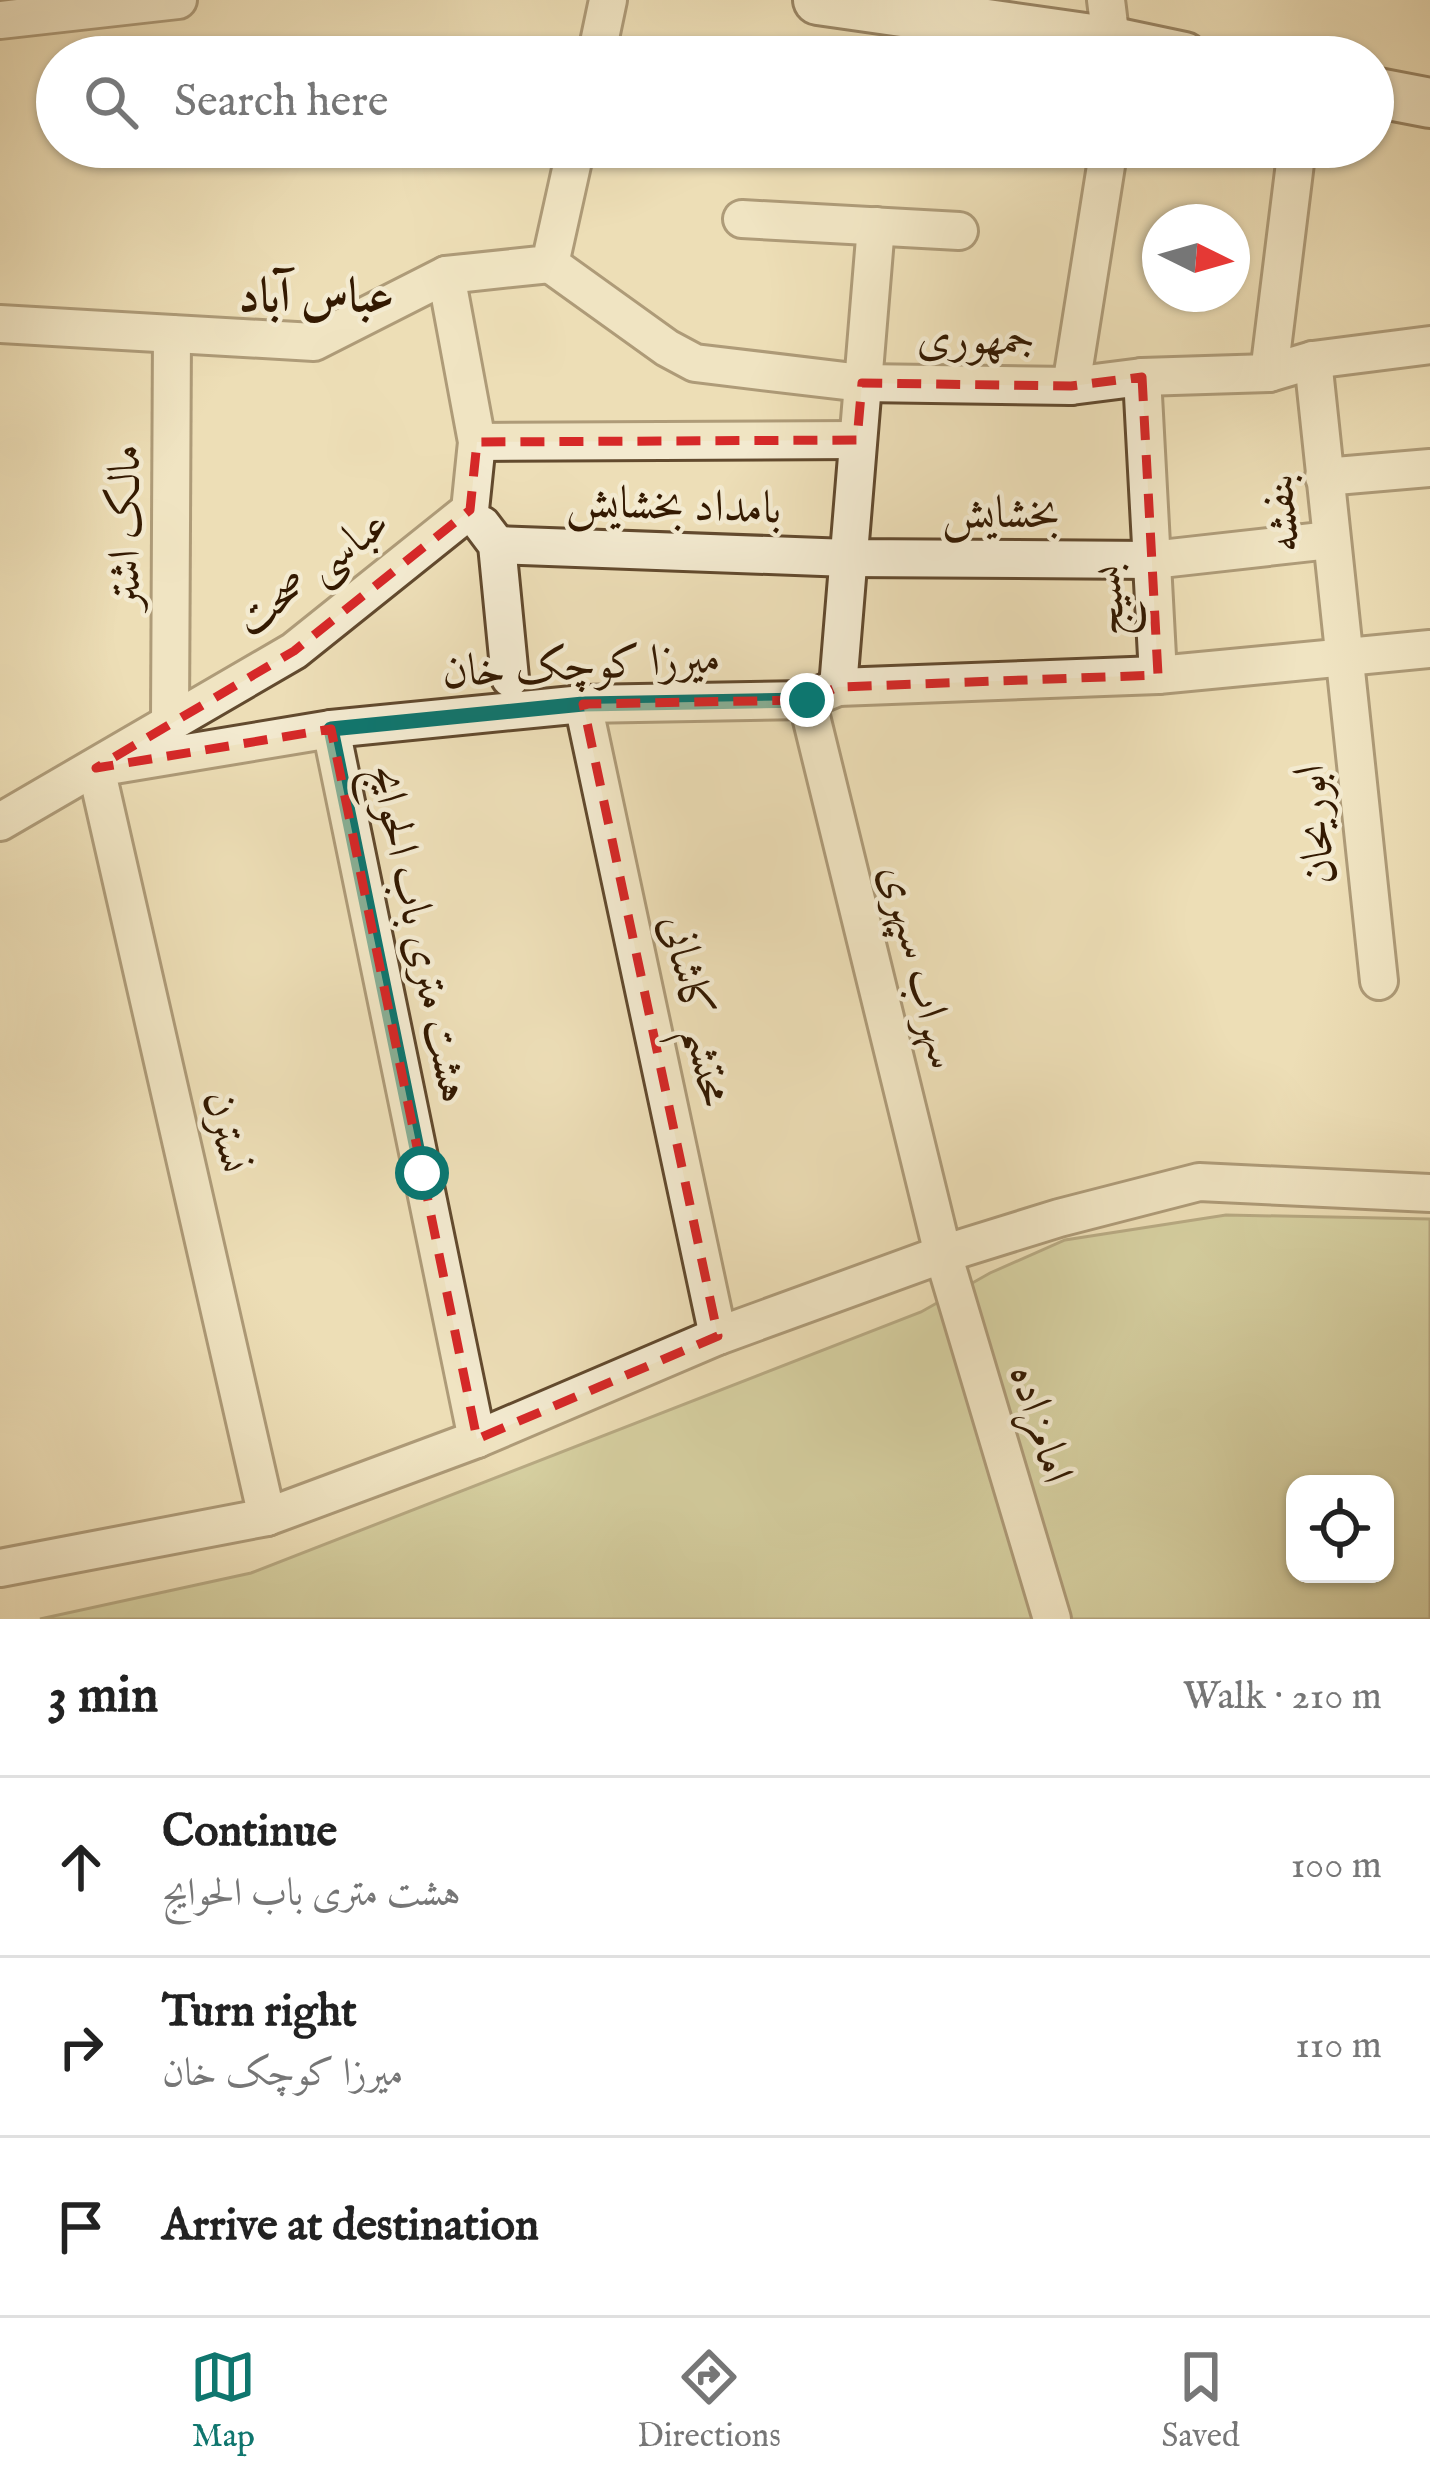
<!DOCTYPE html>
<html lang="en">
<head>
<meta charset="utf-8">
<style>
  :root { --surface:#fff; --page:#f2f2f2; --text:#222; --muted:#767676; --line:#e0e0e0; --accent:#0f766e }
  body { margin:0; font-family:"IM FELL English",Amiri,serif; background:var(--page); color:var(--text) }
  .controls { position:absolute; right:36px; bottom:36px; display:grid; overflow:hidden; border-radius:24px; box-shadow:0 3px 9px #0004 }
  .controls button { width:108px; height:108px; display:grid; place-items:center; padding:0; border:0; border-bottom:3px solid var(--line); background:var(--surface); color:var(--text); font:60px sans-serif }
  .compass { position:absolute; left:1142px; top:204px; width:108px; height:108px; border-radius:50%; background:var(--surface); box-shadow:0 3px 9px #0004; rotate:95deg }
  .stop { position:absolute; width:36px; height:36px; margin:-27px; border:9px solid #0f766e; border-radius:50%; background:#fff }
  .stop.end { background:#0f766e; border-color:#fff; box-shadow:0 3px 12px #0008 }
  .list { margin:0; padding:0; list-style:none }
  h2 { display:flex; justify-content:space-between; align-items:center; height:156px; margin:0; padding:0 48px; font-size:51px }
  h2 small { font-size:39px; font-weight:400; color:var(--muted) }
  .list li { display:grid; grid-template-columns:78px 1fr auto; gap:36px; align-items:center; box-sizing:border-box; height:180px; padding:0 48px; border-top:3px solid var(--line) }
  .list b { display:block; font-size:45px; white-space:nowrap }
  .list p { margin:0; font-size:39px; white-space:nowrap; color:var(--muted) }
  .list em { font-size:39px; font-style:normal; color:var(--muted) }
  .icon { flex:none; width:66px; height:66px; fill:none; stroke:currentColor; stroke-width:2; stroke-linecap:round; stroke-linejoin:round }
  .map { position:relative; flex:none; width:1430px; height:1619px; overflow:hidden }
  .search { position:absolute; background:var(--surface); box-shadow:0 3px 9px #0004; left:36px; right:36px; top:36px; height:132px; display:flex; align-items:center; gap:30px; box-sizing:border-box; padding:0 42px; border-radius:66px; color:var(--muted); font-size:45px }
  .sheet { height:696px; background:var(--surface) }
  nav { display:flex; justify-content:space-around; align-items:center; box-sizing:border-box; height:168px; border-top:3px solid var(--line); background:var(--surface); font-size:33px; color:var(--muted) }
  nav a { display:grid; justify-items:center; gap:6px }
  nav .on { color:var(--accent) }
  .map>svg:first-child { display:block }
  .green { fill:#bdc08a; stroke:#786c46; stroke-width:3; fill-rule:evenodd }
  .lines { fill:none; stroke-linecap:round; stroke-linejoin:round }
  .street-casing { stroke:#624a2e; stroke-width:42 }
  .secondary-casing { stroke:#331901; stroke-width:54 }
  .street { stroke:#f3ead0; stroke-width:36 }
  .secondary { stroke:#f3ead0; stroke-width:48 }
  .route { stroke:#0f766e; stroke-width:15 }
  .marked { fill:none; stroke:#d62828; stroke-width:9; stroke-dasharray:24 15; stroke-linejoin:round }
  .labels { text-anchor:middle; stroke-width:9; stroke-linejoin:round; paint-order:stroke }
  .street-label { font-size:45px; fill:#331901; stroke:#f3ead0 }
  .neighbourhood-label { font-size:48px; font-weight:bold; fill:#331901; stroke:#f3ead0 }
</style>
</head>
<body>
<div class="map">
<svg width="1430" height="1619" viewBox="0 0 1430 1619">
  <rect width="100%" height="100%" fill="#eddeb7"/>
  <filter id="stains"><feTurbulence type="fractalNoise" baseFrequency=".00167" numOctaves="4"/><feColorMatrix values="0 0 0 0 .2 0 0 0 0 .09 0 0 0 0 .02 0 0 0 .5 -.17"/></filter>
  <radialGradient id="worn" r=".72"><stop offset=".6" stop-color="#630" stop-opacity="0"/><stop offset="1" stop-color="#630" stop-opacity=".3"/></radialGradient>
  <path class="green" d="M1226,1215L1430,1219V1619H40L251,1573L921,1312L990,1273L1065,1240ZM1295,1484H1385V1574H1295Z"/>
  <g class="lines">
    <defs>
      <g id="street">
        <path d="M1106,0L1113,57"/>
        <path d="M0,20L178,0"/>
        <path d="M596,57L608,0"/>
        <path d="M742,219L959,231"/>
        <path d="M550,264L667,348L695,363L862,383L1071,386L1142,377L1269,373L1313,360L1430,345"/>
        <path d="M0,324L314,342L446,275L550,264L576,147"/>
        <path d="M1313,360L1379,981"/>
        <path d="M1269,373L1297,147"/>
        <path d="M1142,377L1158,675"/>
        <path d="M1071,386L1109,147"/>
        <path d="M477,442L857,440"/>
        <path d="M1324,477L1430,468"/>
        <path d="M482,525L497,545L510,678"/>
        <path d="M497,545L848,558L1152,560L1330,540"/>
        <path d="M838,687L876,226"/>
        <path d="M807,700L943,1254L1052,1619"/>
        <path d="M583,704L718,1336"/>
        <path d="M170,720L172,334"/>
        <path d="M331,729L477,1439"/>
        <path d="M0,822L294,651L470,510L477,442L446,275"/>
        <path d="M267,1517L96,768L331,729L583,704L807,700L838,687L1158,675L1430,649"/>
        <path d="M0,1568L267,1517L477,1439L718,1336L943,1254L1059,1218L1199,1182L1430,1193"/>
      </g>
      <g id="secondary">
        <path d="M818,0L1113,42L1184,57"/>
        <path d="M1373,92L1430,103"/>
      </g>
    </defs>
    <use href="#street" class="street-casing"/>
    <use href="#secondary" class="secondary-casing"/>
    <use href="#street" class="street"/>
    <use href="#secondary" class="secondary"/>
  </g>
  <g class="lines">
    <path class="route" d="M422,1173L331,729L583,704L807,700"/>
  </g>
  <path d="M0 0H1430V1619H0ZM1142,377L1158,675L838,687L807,700L583,704L718,1336L477,1439L331,729L96,768L294,651L470,510L477,442L857,440L862,383L1071,386Z" fill="#eddeb7" fill-opacity=".55" fill-rule="evenodd"/>
  <path class="marked" d="M1142,377L1158,675L838,687L807,700L583,704L718,1336L477,1439L331,729L96,768L294,651L470,510L477,442L857,440L862,383L1071,386Z"/>
  <g class="labels">
    <g class="street-label">
      <text transform="translate(976 337) rotate(1)" y="16">جمهوری</text>
      <text transform="translate(674 503) rotate(2)" y="16">بامداد بخشایش</text>
      <text x="1001" y="527">بخشایش</text>
      <text transform="translate(1279 514) rotate(-96)" y="16">بنفشه</text>
      <text transform="translate(123 527) rotate(-90)" y="16">مالک اشتر</text>
      <text transform="translate(311 570) rotate(-37)" y="16">عباسی صحت</text>
      <text transform="translate(1106 601) rotate(-93)" y="16">بسیج</text>
      <text transform="translate(581 663) rotate(-3)" y="16">میرزا کوچک خان</text>
      <text transform="translate(1313 825) rotate(-96)" y="16">ابوریحان</text>
      <text transform="translate(422 933) rotate(78)" y="16">هشت متری باب الحوایج</text>
      <text transform="translate(922 966) rotate(76)" y="16">سهراب سپهری</text>
      <text transform="translate(698 1010) rotate(78)" y="16">محتشم کاشانی</text>
      <text transform="translate(229 1131) rotate(77)" y="16">نسترن</text>
      <text transform="translate(1043 1423) rotate(73)" y="16">امامزاده</text>
    </g>
    <g class="neighbourhood-label">
      <text x="316" y="311">عباس آباد</text>
    </g>
  </g>
  <rect width="100%" height="100%" filter="url(#stains)"/>
  <rect width="100%" height="100%" fill="url(#worn)"/>
</svg>
<div class="controls">
<button><svg class="icon" aria-label="locate" viewBox="0 0 24 24"><circle cx="12" cy="12" r="6"/><path d="M12 2v4M12 18v4M2 12h4M18 12h4"/></svg></button>
</div>
<svg class="compass" viewBox="-18 -18 36 36"><path d="M0-13l5 13h-10z" fill="#e53935"/><path d="M0 13l5-13h-10z" fill="#767676"/></svg>
<div class="stop" style="left:422px;top:1173px"></div>
<div class="stop end" style="left:807px;top:700px"></div>
<div class="search"><svg class="icon" aria-label="search" viewBox="0 0 24 24"><circle cx="10" cy="10" r="6"/><path d="M15 15l6 6"/></svg>Search here</div>
</div>
<section class="sheet">
<h2>3 min<small>Walk · 210 m</small></h2>
<ul class="list">
<li><svg class="icon" aria-label="ahead" viewBox="0 0 24 24"><path d="M12 20V5M6 11l6-6 6 6"/></svg><div><b>Continue</b><p>هشت متری باب الحوایج</p></div><em>100 m</em></li>
<li><svg class="icon" aria-label="right" viewBox="0 0 24 24"><path d="M7 20v-9h11M14 6l5 5-5 5"/></svg><div><b>Turn right</b><p>میرزا کوچک خان</p></div><em>110 m</em></li>
<li><svg class="icon" aria-label="arrive" viewBox="0 0 24 24"><path d="M6 21V4h12l-3 4 3 4H6"/></svg><div><b>Arrive at destination</b></div></li>
</ul>
</section>
<nav>
<a class="on"><svg class="icon" aria-label="map" viewBox="0 0 24 24"><path d="M3 6l6-2 6 2 6-2v14l-6 2-6-2-6 2zM9 4v14M15 6v14"/></svg>Map</a>
<a><svg class="icon" aria-label="directions" viewBox="0 0 24 24"><path d="M12 3l9 9-9 9-9-9zM9 14v-3h6M13 9l2 2-2 2"/></svg>Directions</a>
<a><svg class="icon" aria-label="saved" viewBox="0 0 24 24"><path d="M7 4h10v16l-5-4-5 4z"/></svg>Saved</a>
</nav>
</body>
</html>
